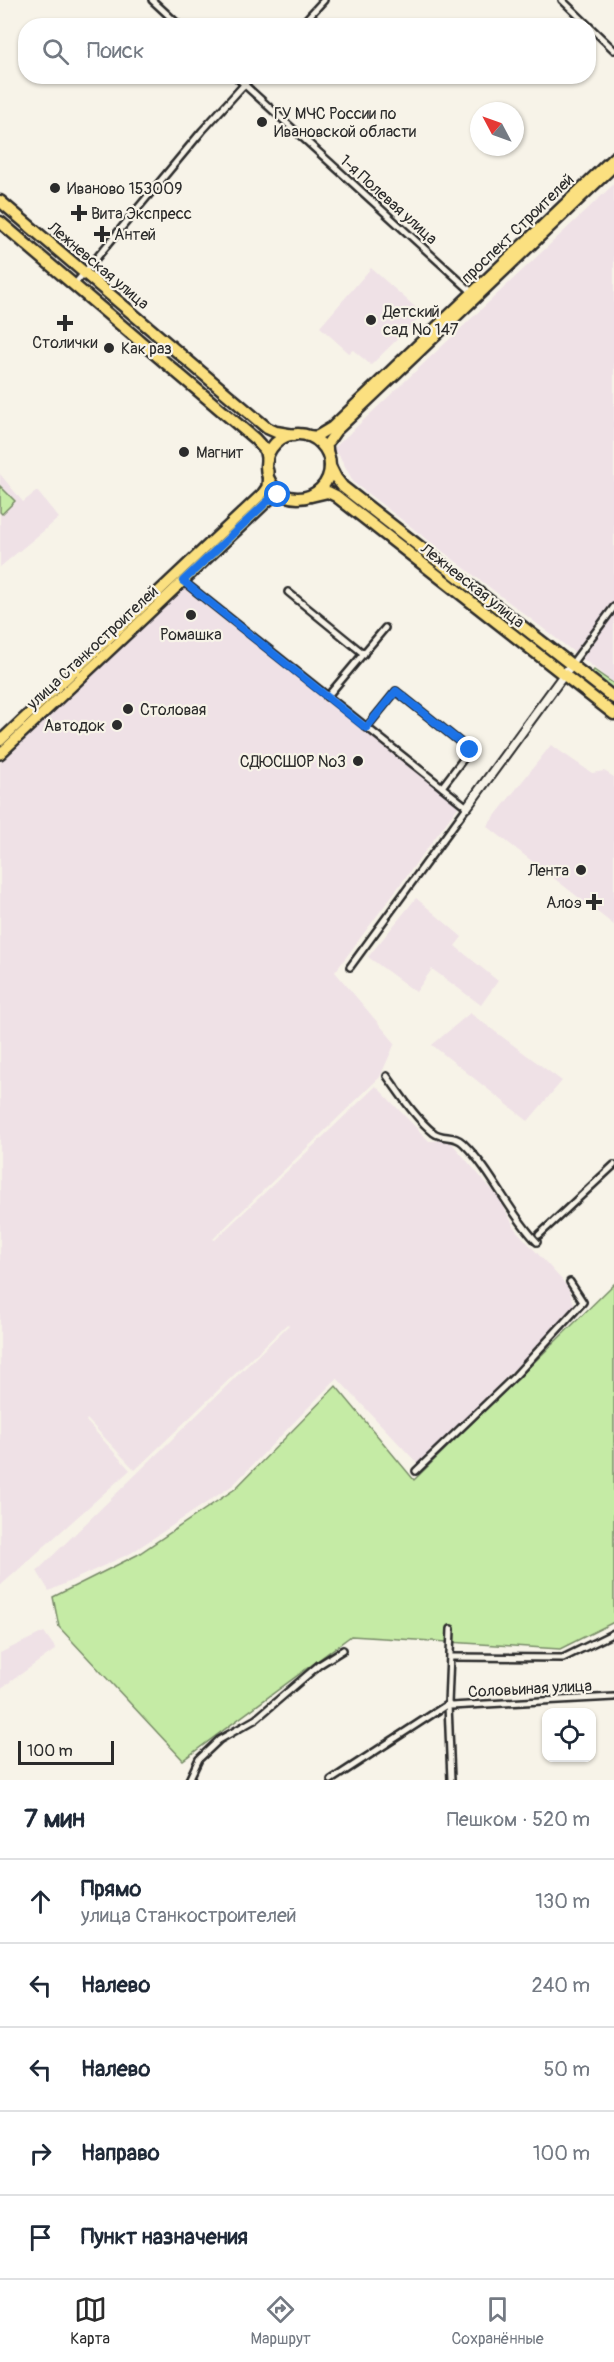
<!DOCTYPE html>
<html lang="ru">
<head>
<meta charset="utf-8">
<style>
  :root { --surface:#fff; --page:#f2f2f3; --text:#1f2937; --muted:#747a83; --line:#e0e1e3; --accent:#2b2b2b }
  body { margin:0; font-family:Pangolin,sans-serif; background:var(--page); color:var(--text) }
  .controls { position:absolute; right:18px; bottom:18px; display:grid; overflow:hidden; border-radius:12px; box-shadow:0 2px 4px #0004 }
  .controls button { width:54px; height:54px; display:grid; place-items:center; padding:0; border:0; border-bottom:2px solid var(--line); background:var(--surface); color:var(--text); font:30px sans-serif }
  .compass { position:absolute; left:470px; top:102px; width:54px; height:54px; border-radius:50%; background:var(--surface); box-shadow:0 2px 4px #0004; rotate:311deg }
  .scale { position:absolute; left:18px; bottom:15px; width:96px; box-sizing:border-box; padding-left:6px; border:3px solid #2b2b2b; border-top:0; font-size:16px; line-height:21px; white-space:nowrap; color:#2b2b2b; -webkit-text-stroke:4px #f7f3e8; paint-order:stroke }
  .stop { position:absolute; width:18px; height:18px; margin:-14px; border:4px solid #1a73e8; border-radius:50%; background:#fff }
  .stop.end { background:#1a73e8; border-color:#fff; box-shadow:0 2px 6px #0008 }
  .list { margin:0; padding:0; list-style:none }
  h2 { display:flex; justify-content:space-between; align-items:center; height:78px; margin:0; padding:0 24px; font-size:26px }
  h2 small { font-size:20px; font-weight:400; color:var(--muted) }
  .list li { display:grid; grid-template-columns:39px 1fr auto; gap:18px; align-items:center; box-sizing:border-box; height:84px; padding:0 24px; border-top:2px solid var(--line) }
  .list b { display:block; font-size:22px; white-space:nowrap }
  .list p { margin:0; font-size:20px; white-space:nowrap; color:var(--muted) }
  .list em { font-size:20px; font-style:normal; color:var(--muted) }
  .icon { flex:none; width:33px; height:33px; fill:none; stroke:currentColor; stroke-width:2; stroke-linecap:round; stroke-linejoin:round }
  .map { position:relative; flex:none; width:614px; height:1780px; overflow:hidden }
  .search { position:absolute; background:var(--surface); box-shadow:0 2px 4px #0004; left:18px; right:18px; top:18px; height:66px; display:flex; align-items:center; gap:15px; box-sizing:border-box; padding:0 21px; border-radius:24px; color:var(--muted); font-size:22px }
  .sheet { height:498px; background:var(--surface) }
  nav { display:flex; justify-content:space-around; align-items:center; box-sizing:border-box; height:84px; border-top:2px solid var(--line); background:var(--surface); font-size:16px; color:var(--muted) }
  nav a { display:grid; justify-items:center; gap:3px }
  nav .on { color:var(--accent) }
  .map>svg:first-child { display:block }
  .built { fill:#efe1e6 }
  .green { fill:#c5eba5; stroke:#788b68; stroke-width:1.5 }
  .lines { fill:none; stroke-linecap:round; stroke-linejoin:round }
  .street-casing { stroke:#2b2b2b; stroke-width:10 }
  .secondary-casing { stroke:#2b2b2b; stroke-width:12 }
  .primary-casing { stroke:#2b2b2b; stroke-width:14 }
  .highway-casing { stroke:#2b2b2b; stroke-width:15 }
  .street { stroke:#f7f3e8; stroke-width:5 }
  .secondary { stroke:#f7f3e8; stroke-width:8 }
  .primary { stroke:#fbe080; stroke-width:9 }
  .highway { stroke:#fbe080; stroke-width:10 }
  .route { stroke:#1a73e8; stroke-width:8 }
  .poi-dot { fill:#2b2b2b; stroke:#f7f3e8; stroke-width:2 }
  .labels { text-anchor:middle; stroke-width:4.5; stroke-linejoin:round; paint-order:stroke }
  .poi-label { font-size:16px; fill:#2b2b2b; stroke:#f7f3e8; text-anchor:start }
  .street-label { font-size:16px; fill:#2b2b2b; stroke:#f7f3e8 }
</style>
</head>
<body>
<div class="map">
<svg width="614" height="1780" viewBox="0 0 614 1780">
  <rect width="100%" height="100%" fill="#f7f3e8"/>
  <filter id="ink" filterUnits="userSpaceOnUse"><feTurbulence type="fractalNoise" baseFrequency=".0167" numOctaves="2"/><feDisplacementMap in="SourceGraphic" scale="12" xChannelSelector="R" yChannelSelector="G"/><feConvolveMatrix kernelMatrix="1 2 1 2 8 2 1 2 1" color-interpolation-filters="sRGB"/></filter>
  <g filter="url(#ink)">
    <g class="built">
      <path d="M614,184V683L354,483L340,457L333,449Z"/>
      <path d="M371,268L423,314L371,365L353,350L349,353L320,327Z"/>
      <path d="M0,474L23,502L37,491L59,518L0,567Z"/>
      <path d="M186,584L461,803L335,972L395,1043L380,1077L213,1239L215,1240L376,1086L429,1141L449,1140L499,1198L516,1230L562,1280L568,1288L575,1306L555,1329L418,1464L337,1378L233,1485L131,1553L49,1591L37,1571L289,1325L287,1324L135,1470L87,1419L86,1421L130,1470L0,1586V762Z"/>
      <path d="M551,745L592,773L604,771L614,777V925L487,826Z"/>
      <path d="M416,898L462,937L455,946L498,981L481,1005L432,969L416,992L368,957Z"/>
      <path d="M470,1013L562,1081L528,1121L432,1045Z"/>
      <path d="M44,1632L56,1649L0,1689V1653Z"/>
    </g>
    <g class="green">
      <path d="M0,486L15,501L2,514L0,512Z"/>
      <path d="M594,670L614,684V692L591,674Z"/>
      <path d="M614,1284V1622L560,1649L351,1636L183,1760L59,1627L53,1597L137,1555L235,1489L336,1386L414,1480Z"/>
    </g>
    <g class="lines">
      <defs>
        <g id="street">
          <path d="M152,0L180,26"/>
          <path d="M562,0L614,50"/>
          <path d="M300,26L324,0"/>
          <path d="M235,76L472,292"/>
          <path d="M74,285L202,131L252,76"/>
          <path d="M183,581L467,807L350,967"/>
          <path d="M288,592L364,654"/>
          <path d="M571,665L614,607"/>
          <path d="M327,697L385,628"/>
          <path d="M366,728L396,691L470,750L442,787"/>
          <path d="M387,1076C401,1095 415,1118 434,1133C442,1139 456,1135 463,1143C493,1172 508,1212 537,1242"/>
          <path d="M539,1235L614,1165"/>
          <path d="M416,1471L515,1376L583,1302L570,1282"/>
          <path d="M451,1657L563,1658L614,1633"/>
          <path d="M448,1704L451,1706L614,1697"/>
          <path d="M189,1780L199,1759L219,1740L256,1719L319,1665L343,1650"/>
          <path d="M331,1780L448,1704"/>
          <path d="M451,1780L448,1704L451,1629"/>
        </g>
        <path id="secondary" d="M467,807L571,665"/>
        <g id="primary">
          <path d="M307,436H317L332,427L614,157"/>
          <path d="M328,455L327,444L336,431L614,166"/>
          <path d="M0,741L262,494L267,487L268,471"/>
          <path d="M0,754L269,500L276,495L286,496"/>
        </g>
        <g id="highway">
          <path d="M0,201L267,428L276,432L294,435"/>
          <path d="M0,222L255,439L265,450L267,460"/>
          <circle cx="298" cy="466" r="32"/>
          <path d="M330,466L336,478L343,487L614,698"/>
          <path d="M311,496L328,492L336,496L614,714"/>
        </g>
      </defs>
      <use href="#street" class="street-casing"/>
      <use href="#secondary" class="secondary-casing"/>
      <use href="#primary" class="primary-casing"/>
      <use href="#highway" class="highway-casing"/>
      <use href="#street" class="street"/>
      <use href="#secondary" class="secondary"/>
      <use href="#primary" class="primary"/>
      <use href="#highway" class="highway"/>
    </g>
  </g>
  <g class="lines" filter="url(#ink)">
    <path class="route" d="M278,495L269,500L183,581L366,728L396,691L470,750"/>
  </g>
  <g class="poi-dot">
    <circle cx="262" cy="122" r="6"/>
    <circle cx="55" cy="188" r="6"/>
    <path d="M76 204h6v6h6v6h-6v6h-6v-6h-6v-6h6z"/>
    <path d="M99 225h6v6h6v6h-6v6h-6v-6h-6v-6h6z"/>
    <circle cx="371" cy="320" r="6"/>
    <path d="M62 314h6v6h6v6h-6v6h-6v-6h-6v-6h6z"/>
    <circle cx="109" cy="348" r="6"/>
    <circle cx="184" cy="452" r="6"/>
    <circle cx="191" cy="615" r="6"/>
    <circle cx="128" cy="709" r="6"/>
    <circle cx="117" cy="725" r="6"/>
    <circle cx="358" cy="761" r="6"/>
    <circle cx="581" cy="870" r="6"/>
    <path d="M591 893h6v6h6v6h-6v6h-6v-6h-6v-6h6z"/>
  </g>
  <g class="labels">
    <g class="poi-label">
      <text x="274" y="119">ГУ МЧС России по<tspan x="274" dy="18">Ивановской области</tspan></text>
      <text x="67" y="194">Иваново 153009</text>
      <text x="91" y="219">Вита Экспресс</text>
      <text x="114" y="240">Антей</text>
      <text x="383" y="317">Детский<tspan x="383" dy="18">сад № 147</tspan></text>
      <text x="65" y="348" text-anchor="middle">Столички</text>
      <text x="121" y="354">Как раз</text>
      <text x="196" y="458">Магнит</text>
      <text x="191" y="640" text-anchor="middle">Ромашка</text>
      <text x="140" y="715">Столовая</text>
      <text x="105" y="731" text-anchor="end">Автодок</text>
      <text x="346" y="767" text-anchor="end">СДЮСШОР №3</text>
      <text x="569" y="876" text-anchor="end">Лента</text>
      <text x="582" y="908" text-anchor="end">Алоэ</text>
    </g>
    <g class="street-label">
      <text transform="translate(389 199) rotate(42)" y="6">1-я Полевая улица</text>
      <text transform="translate(517 228) rotate(-44)" y="6">проспект Строителей</text>
      <text transform="translate(99 265) rotate(40)" y="6">Лежневская улица</text>
      <text transform="translate(473 585) rotate(38)" y="6">Лежневская улица</text>
      <text transform="translate(92 647) rotate(-43)" y="6">улица Станкостроителей</text>
      <text transform="translate(530 1688) rotate(-3)" y="6">Соловьиная улица</text>
    </g>
  </g>
</svg>
<div class="controls">
<button><svg class="icon" aria-label="locate" viewBox="0 0 24 24"><circle cx="12" cy="12" r="6"/><path d="M12 2v4M12 18v4M2 12h4M18 12h4"/></svg></button>
</div>
<svg class="compass" viewBox="-18 -18 36 36"><path d="M0-13l5 13h-10z" fill="#e53935"/><path d="M0 13l5-13h-10z" fill="#747a83"/></svg>
<div class="scale">100 m</div>
<div class="stop" style="left:278px;top:495px"></div>
<div class="stop end" style="left:470px;top:750px"></div>
<div class="search"><svg class="icon" aria-label="search" viewBox="0 0 24 24"><circle cx="10" cy="10" r="6"/><path d="M15 15l6 6"/></svg>Поиск</div>
</div>
<section class="sheet">
<h2>7 мин<small>Пешком · 520 m</small></h2>
<ul class="list">
<li><svg class="icon" aria-label="ahead" viewBox="0 0 24 24"><path d="M12 20V5M6 11l6-6 6 6"/></svg><div><b>Прямо</b><p>улица Станкостроителей</p></div><em>130 m</em></li>
<li><svg class="icon" aria-label="left" viewBox="0 0 24 24"><path d="M17 20v-9H6M10 6l-5 5 5 5"/></svg><div><b>Налево</b></div><em>240 m</em></li>
<li><svg class="icon" aria-label="left" viewBox="0 0 24 24"><path d="M17 20v-9H6M10 6l-5 5 5 5"/></svg><div><b>Налево</b></div><em>50 m</em></li>
<li><svg class="icon" aria-label="right" viewBox="0 0 24 24"><path d="M7 20v-9h11M14 6l5 5-5 5"/></svg><div><b>Направо</b></div><em>100 m</em></li>
<li><svg class="icon" aria-label="arrive" viewBox="0 0 24 24"><path d="M6 21V4h12l-3 4 3 4H6"/></svg><div><b>Пункт назначения</b></div></li>
</ul>
</section>
<nav>
<a class="on"><svg class="icon" aria-label="map" viewBox="0 0 24 24"><path d="M3 6l6-2 6 2 6-2v14l-6 2-6-2-6 2zM9 4v14M15 6v14"/></svg>Карта</a>
<a><svg class="icon" aria-label="directions" viewBox="0 0 24 24"><path d="M12 3l9 9-9 9-9-9zM9 14v-3h6M13 9l2 2-2 2"/></svg>Маршрут</a>
<a><svg class="icon" aria-label="saved" viewBox="0 0 24 24"><path d="M7 4h10v16l-5-4-5 4z"/></svg>Сохранённые</a>
</nav>
</body>
</html>
